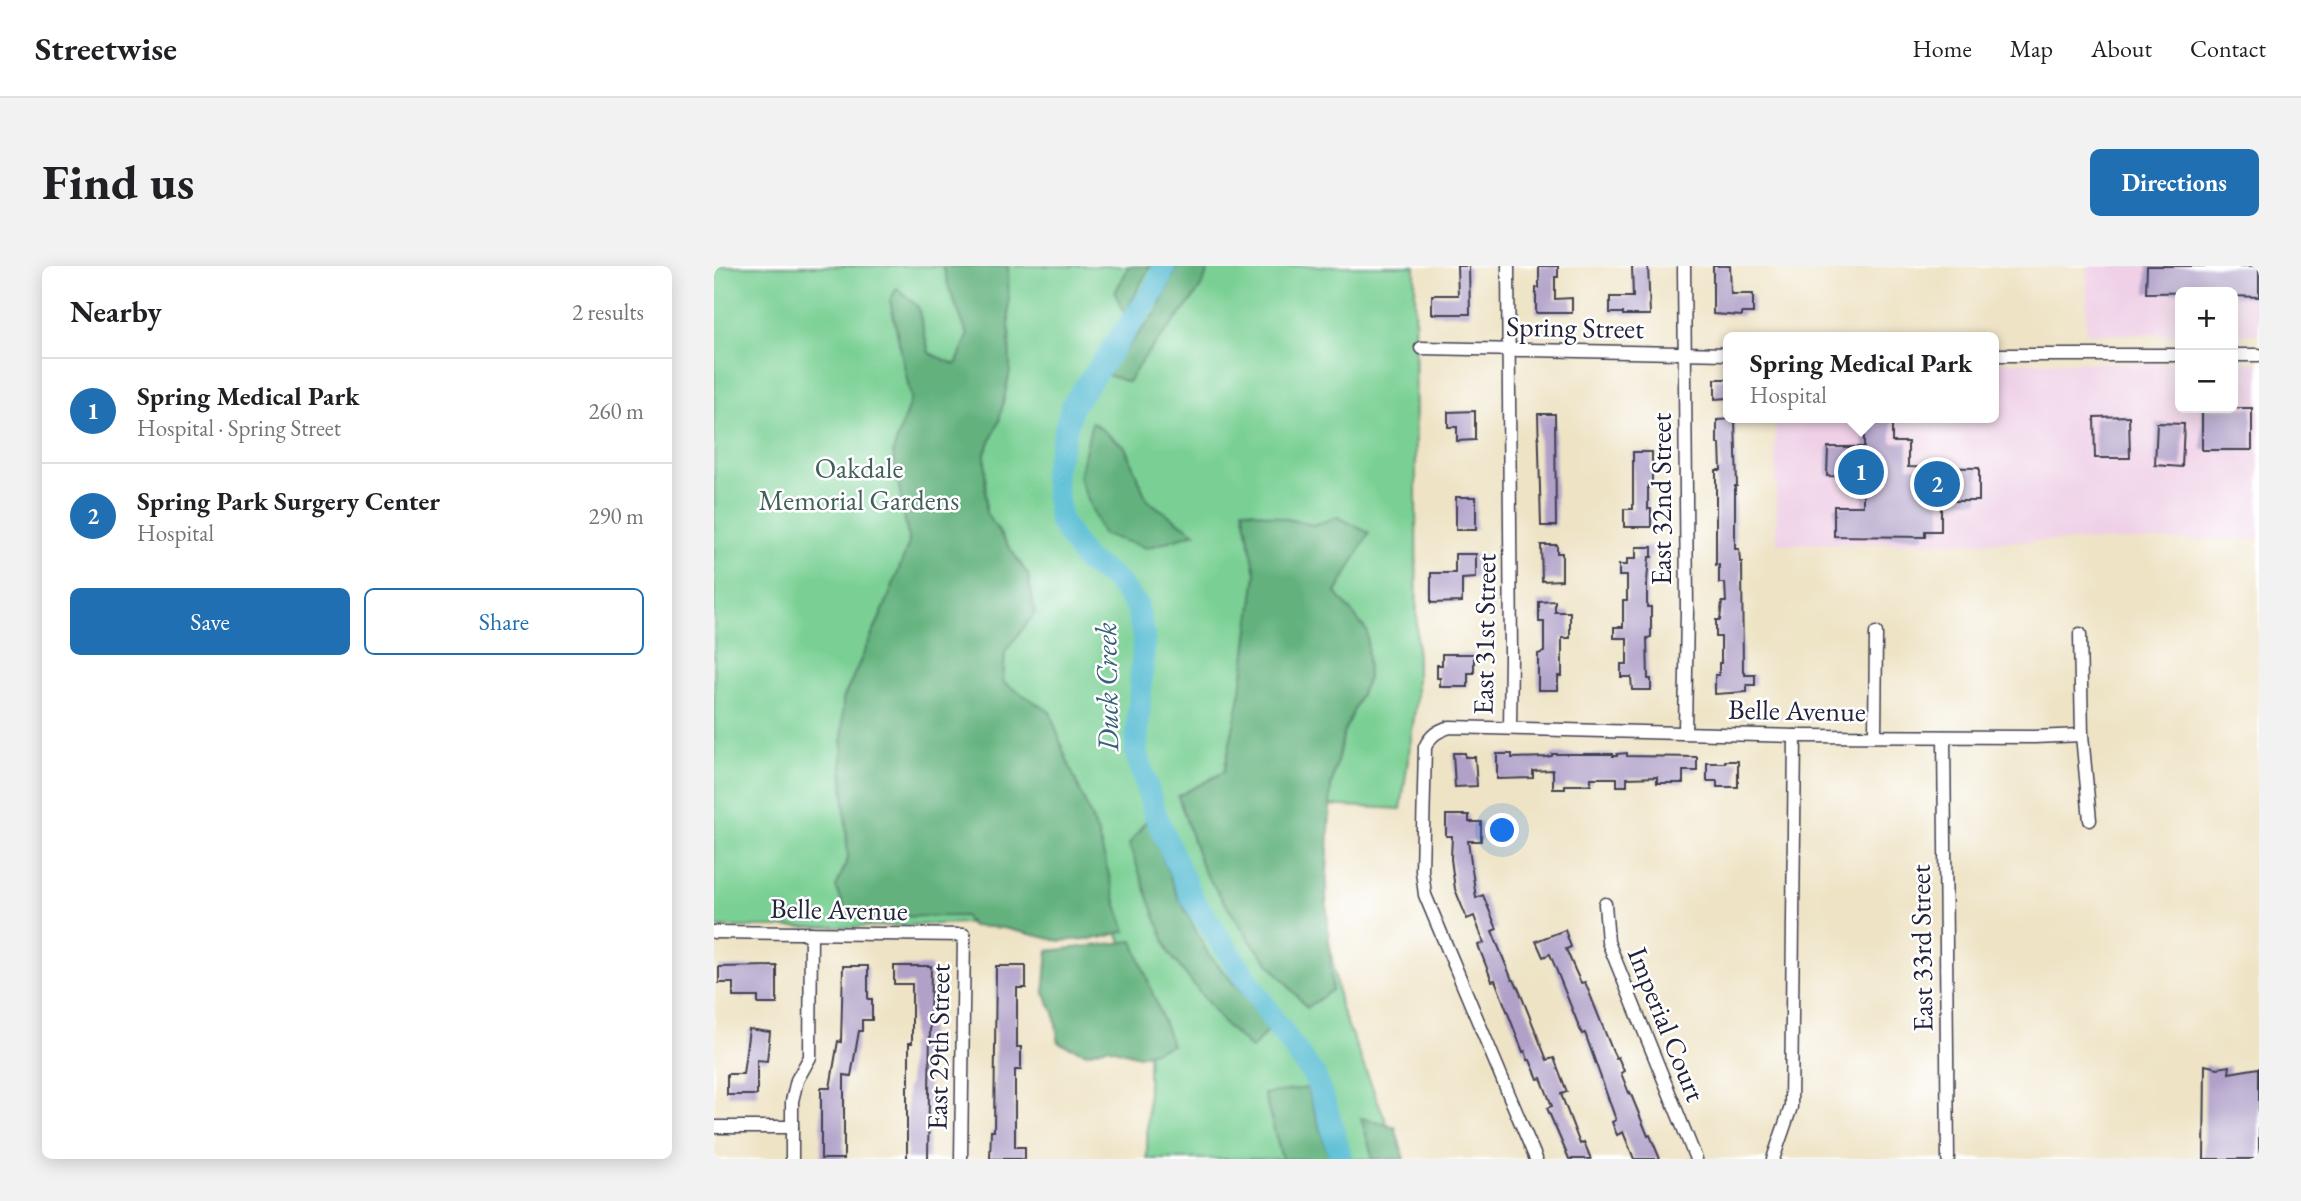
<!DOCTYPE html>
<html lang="en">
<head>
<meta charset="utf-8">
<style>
  :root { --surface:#fff; --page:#f2f2f2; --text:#202124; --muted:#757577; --line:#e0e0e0; --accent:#1f6fb2 }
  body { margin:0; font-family:"EB Garamond",serif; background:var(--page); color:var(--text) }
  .controls { position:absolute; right:21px; top:21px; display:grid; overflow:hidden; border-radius:10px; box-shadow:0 4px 18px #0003 }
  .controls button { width:63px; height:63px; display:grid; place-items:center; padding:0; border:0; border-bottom:2px solid var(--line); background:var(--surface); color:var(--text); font:35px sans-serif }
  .you { position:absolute; left:789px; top:565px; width:24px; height:24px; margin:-18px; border:5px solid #fff; border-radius:50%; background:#1a73e8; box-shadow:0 0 0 10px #1a73e833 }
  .badge { display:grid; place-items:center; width:46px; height:46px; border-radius:50%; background:var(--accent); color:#fff; font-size:23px; font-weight:700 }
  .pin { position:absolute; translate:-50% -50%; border:4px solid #fff; box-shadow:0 2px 7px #0006 }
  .popup { position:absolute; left:1009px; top:66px; width:276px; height:91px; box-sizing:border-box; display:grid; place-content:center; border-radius:10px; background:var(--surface); filter:drop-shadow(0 2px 5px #0005); font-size:23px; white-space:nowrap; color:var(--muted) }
  .popup b { font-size:26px; color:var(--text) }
  .popup::after { content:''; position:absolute; left:50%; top:100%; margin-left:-14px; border:14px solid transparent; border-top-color:var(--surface) }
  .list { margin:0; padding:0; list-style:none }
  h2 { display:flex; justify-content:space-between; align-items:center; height:91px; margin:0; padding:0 28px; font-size:30px }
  h2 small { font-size:23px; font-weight:400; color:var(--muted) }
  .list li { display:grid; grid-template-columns:46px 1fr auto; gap:21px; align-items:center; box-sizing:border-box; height:105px; padding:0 28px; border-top:2px solid var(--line) }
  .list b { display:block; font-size:26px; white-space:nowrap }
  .list p { margin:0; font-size:23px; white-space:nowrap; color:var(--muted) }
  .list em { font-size:23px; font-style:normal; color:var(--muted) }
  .actions { display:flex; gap:14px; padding:21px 28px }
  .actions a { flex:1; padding:16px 0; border:2px solid var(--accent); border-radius:10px; text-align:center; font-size:24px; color:var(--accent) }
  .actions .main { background:var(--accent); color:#fff }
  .map { position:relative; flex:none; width:1545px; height:893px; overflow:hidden; border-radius:10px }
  header { display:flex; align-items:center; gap:42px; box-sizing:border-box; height:98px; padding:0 35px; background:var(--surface); border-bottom:2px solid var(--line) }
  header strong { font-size:33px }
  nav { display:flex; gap:38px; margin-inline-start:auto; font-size:24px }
  .intro { display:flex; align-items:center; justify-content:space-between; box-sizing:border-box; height:168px; padding:0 42px }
  h1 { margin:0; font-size:49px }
  .button { padding:18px 32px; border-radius:10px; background:var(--accent); color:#fff; font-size:24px; font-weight:700 }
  main { display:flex; gap:42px; padding:0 42px }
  aside { flex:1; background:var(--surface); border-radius:10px; box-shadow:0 4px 18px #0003 }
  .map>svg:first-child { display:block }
  .built { fill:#efd0e6 }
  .green { fill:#7ad094; stroke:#4e7968; stroke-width:2 }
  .forest { fill:#63b27e; stroke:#426a5c; stroke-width:2 }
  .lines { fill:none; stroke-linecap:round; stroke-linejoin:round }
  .river { stroke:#55bcd3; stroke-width:23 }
  .building { fill:#b1a1c9 }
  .street-casing { stroke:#413f50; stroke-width:15 }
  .street { stroke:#fff; stroke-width:12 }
  .labels { text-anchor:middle; stroke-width:5; stroke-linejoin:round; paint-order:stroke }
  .street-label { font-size:28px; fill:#22223b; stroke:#fff }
  .park-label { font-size:28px; fill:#415f5a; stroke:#fff }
  .water-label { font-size:30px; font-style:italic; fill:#366078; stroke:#fff }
</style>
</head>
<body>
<header>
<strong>Streetwise</strong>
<nav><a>Home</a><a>Map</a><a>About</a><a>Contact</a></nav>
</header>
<div class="intro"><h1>Find us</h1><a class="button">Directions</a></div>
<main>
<aside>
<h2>Nearby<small>2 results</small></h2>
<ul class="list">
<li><span class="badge">1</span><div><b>Spring Medical Park</b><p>Hospital · Spring Street</p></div><em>260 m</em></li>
<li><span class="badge">2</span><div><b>Spring Park Surgery Center</b><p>Hospital</p></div><em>290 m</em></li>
</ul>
<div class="actions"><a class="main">Save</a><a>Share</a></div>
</aside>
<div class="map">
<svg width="1545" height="893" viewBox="0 0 1545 893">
  <rect width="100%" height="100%" fill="#fff"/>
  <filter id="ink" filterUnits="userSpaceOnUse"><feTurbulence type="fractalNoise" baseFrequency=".0143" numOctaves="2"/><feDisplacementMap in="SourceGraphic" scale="14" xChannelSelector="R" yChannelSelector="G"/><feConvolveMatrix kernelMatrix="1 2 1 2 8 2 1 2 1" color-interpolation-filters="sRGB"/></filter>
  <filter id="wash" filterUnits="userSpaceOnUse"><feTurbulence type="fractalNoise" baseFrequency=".00686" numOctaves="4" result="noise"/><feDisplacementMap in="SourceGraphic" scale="28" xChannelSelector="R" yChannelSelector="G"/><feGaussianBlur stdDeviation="1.57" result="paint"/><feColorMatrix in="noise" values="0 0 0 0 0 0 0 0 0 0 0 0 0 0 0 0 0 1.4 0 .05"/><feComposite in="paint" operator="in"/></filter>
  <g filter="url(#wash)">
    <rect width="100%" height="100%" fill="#eee3c5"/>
    <g class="built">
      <path d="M1373,0H1545V68H1519V26H1466V68H1372Z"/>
      <path d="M1280,96L1466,97V142H1519V97H1545V273L1063,278L1061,152H1280Z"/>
    </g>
    <path class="green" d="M0,0H701L703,430L687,543L610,539L608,632L626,740L687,893H433L435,740L397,652L140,661H0Z"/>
    <g class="forest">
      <path d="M229,0H294L296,105L285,156L271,187L272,247L314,309L321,347L291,386L289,416L336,446L351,489L384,568L403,639L412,665L386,672L346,675L289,662L258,660L250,650L134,651L122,621L134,593L128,499L129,433L171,340L195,277L179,186L197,132L176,34L183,22L204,41L215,87L242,99L254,70L235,22Z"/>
      <path d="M415,0H436L411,48L401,27Z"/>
      <path d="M463,0H494C493,25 448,68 432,89C426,97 420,107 414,116L391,108L443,46Z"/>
      <path d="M378,156L411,181L433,234L481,267L433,282L388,268L365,212Z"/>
      <path d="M529,243L599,259L624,251L655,267L622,327L653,365L654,412L630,466L617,521L612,629L618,724L593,742L537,676L489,604L464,530L510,506L527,425L542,308Z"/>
      <path d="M433,553L461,624L494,688L557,760L538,783L511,759L455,687L415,579Z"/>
      <path d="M419,675L458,779L425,790L393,781L373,787L345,777L340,746L330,727L334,685Z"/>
      <path d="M593,822L616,893H568L550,828Z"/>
      <path d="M647,852L681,861L690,893H659Z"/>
    </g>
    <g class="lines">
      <path class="river" d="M451,0L441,23L358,140L340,206L346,255L371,294L400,312L423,340L430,373L422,486L441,548L477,630L561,756L601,811L614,847L627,893"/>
    </g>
    <g id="blocks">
      <g class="building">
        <path d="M743,0H755L756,48H718V29H744Z"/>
        <path d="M825,0H844V11H841V33L858,32V47H822V22H825Z"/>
        <path d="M918,0H934L936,49H909V47H896V31H919Z"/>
        <path d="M999,0H1016L1017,28H1039V47H1028V50L999,48Z"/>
        <path d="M1433,0H1545V31L1519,30V26L1432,27Z"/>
        <path d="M1001,113H1014V132L1001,133Z"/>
        <rect x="1488" y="142" width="50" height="42"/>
        <path d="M761,145V174L743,175V161H734V146Z"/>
        <path d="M824,148H841L842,260H827Z"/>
        <path d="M1415,150L1416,192H1381L1380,151Z"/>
        <path d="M1150,152H1178V176H1194V201L1265,202V235H1227V265H1211V271L1120,270V240H1149V211L1113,210L1114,181H1150Z"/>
        <path d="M1021,153L1023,220H1021V283H1025L1026,296H1028L1029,406H1031V409H1041V419H1033V426L1001,428V409H1005V397H1007V371H1002V354H1006L1008,336H1012L1011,317H1005V299H1002V204H1007L1006,178H1003V154Z"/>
        <path d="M1443,157L1470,158L1468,201L1441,199Z"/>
        <path d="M919,186H938V218H934V243H937V261H910V243H919Z"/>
        <rect x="742" y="231" width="20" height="33"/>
        <path d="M827,279H843V287H848V314L828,315Z"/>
        <path d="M922,281H938V291H935L933,316V341H937V371L933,372L934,413H937V424H918L917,411H907V398H913V372H900V361H909V334H913V310H905V299H913V293H922Z"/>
        <path d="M741,288H762V312L748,313V336L717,337V307H741Z"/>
        <path d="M841,335V346H856V372H848V410H844V424H824V388L830,386V356H825V336Z"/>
        <path d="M728,388H760V407H754V421H726V412H723V399H728Z"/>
        <path d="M739,487H751V491H761L763,520L741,521Z"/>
        <path d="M913,487V490L983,491V505H969V517H943V511L913,512V520H903V512H877V519H851V523H839V504L819,505V512L783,513V488H798V492L833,491L838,490V488H899V490H903V488Z"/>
        <path d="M1011,495H1024V521H1003V515H993V497H1011Z"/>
        <path d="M732,549H755V556H767V575H754L762,632L769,629L783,663L778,665L798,714H800L805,724L833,794L840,792L853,826L847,828L866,878L870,876L877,893H855L833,842L838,840L827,812L824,813L816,794H814L811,785L809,786L781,714L778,715L764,679L770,677L760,650L753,653L741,623L737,593L738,570H732Z"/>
        <path d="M851,664L857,681L852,683L861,704L867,717L871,716L899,786L902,792L904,791L910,805L907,807L915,827L916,826L934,870L936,869L946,893H920L909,866L903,869L898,856L902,854L871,767L868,768L836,688L829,691L822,675Z"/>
        <path d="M63,700V738H44V731H19V717H5V701Z"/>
        <path d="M129,700H154V733H158V754H148V765H145L137,810L130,809V893H107V822H116L124,775L127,776Z"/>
        <path d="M180,700H217L214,893H193V820H195V777H198V718H180Z"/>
        <path d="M282,700H312V722H303V781H307V804H301V881H311V893H276L277,865H280Z"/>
        <path d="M35,763L56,766L53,795L43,794V829H13V808H29Z"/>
        <path d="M1491,799L1504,802L1516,800L1515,807L1545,802V893H1490Z"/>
      </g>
    </g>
  </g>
  <g filter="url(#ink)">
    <use href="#blocks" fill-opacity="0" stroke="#413f50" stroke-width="2"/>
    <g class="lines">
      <defs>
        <g id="street">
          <path d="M794,0L797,390L796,462"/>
          <path d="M970,0L973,344L971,466"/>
          <path d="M707,82L1014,88"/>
          <path d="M1280,89H1466"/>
          <path d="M1519,89H1545"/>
          <path d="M1366,368L1368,469L1376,554"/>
          <path d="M1161,469L1162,367"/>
          <path d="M1230,471L1234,893"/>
          <path d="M891,638L894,676L982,893"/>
          <path d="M0,666L250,669L247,893"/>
          <path d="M0,861H78"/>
          <path d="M78,893V835L83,814L96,791L97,667"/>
          <path d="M822,893L711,629L708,605L711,481C717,469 723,465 736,461L1081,470L1320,471L1368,469"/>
          <path d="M1059,893L1077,841L1081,470"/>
        </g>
      </defs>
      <use href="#street" class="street-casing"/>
      <use href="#street" class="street"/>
    </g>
  </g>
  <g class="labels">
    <g class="street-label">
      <text transform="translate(861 61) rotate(1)" y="10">Spring Street</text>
      <text transform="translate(947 233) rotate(-90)" y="10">East 32nd Street</text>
      <text transform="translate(770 368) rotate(-89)" y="10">East 31st Street</text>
      <text transform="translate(1083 444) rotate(1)" y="10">Belle Avenue</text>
      <text transform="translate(125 643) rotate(1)" y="10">Belle Avenue</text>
      <text transform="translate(1207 682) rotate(-91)" y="10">East 33rd Street</text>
      <text transform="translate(953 758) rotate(68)" y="10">Imperial Court</text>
      <text transform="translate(224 781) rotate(-89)" y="10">East 29th Street</text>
    </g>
    <g class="park-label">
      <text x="145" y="212">Oakdale<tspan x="145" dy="32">Memorial Gardens</tspan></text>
    </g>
    <g class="water-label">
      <text transform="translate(393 421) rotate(-91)" y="10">Duck Creek</text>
    </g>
  </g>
</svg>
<div class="controls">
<button>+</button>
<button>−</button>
</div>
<div class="you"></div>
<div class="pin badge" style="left:1147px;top:206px">1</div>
<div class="popup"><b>Spring Medical Park</b>Hospital</div>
<div class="pin badge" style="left:1223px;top:218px">2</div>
</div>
</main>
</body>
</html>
